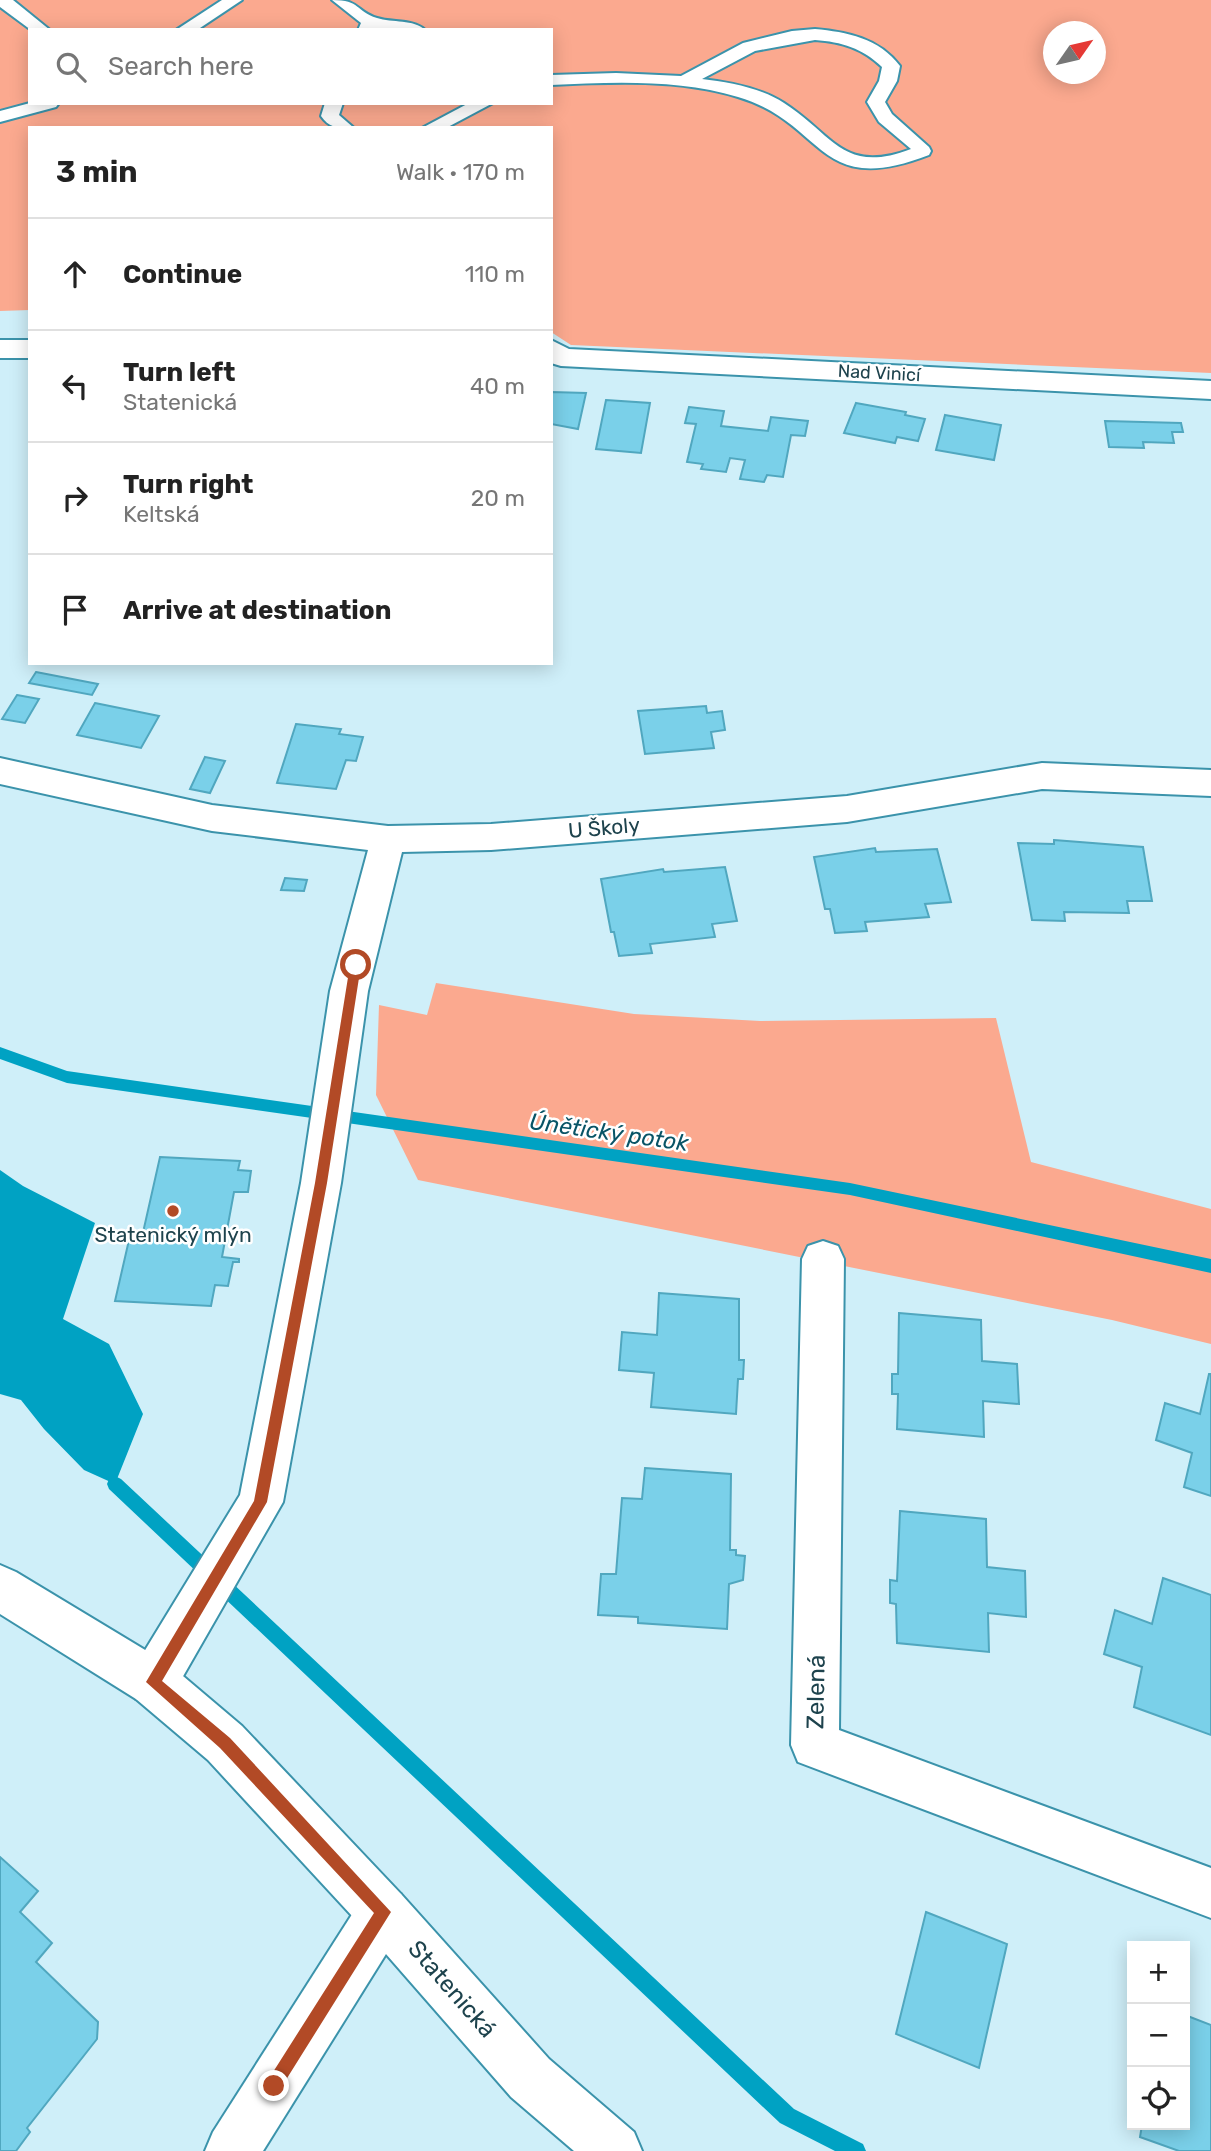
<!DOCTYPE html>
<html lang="en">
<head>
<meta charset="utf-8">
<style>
  :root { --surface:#fff; --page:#f6f6f6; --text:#222; --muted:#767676; --line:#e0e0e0 }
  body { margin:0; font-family:Rubik,sans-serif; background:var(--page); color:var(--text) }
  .controls { position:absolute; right:21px; bottom:21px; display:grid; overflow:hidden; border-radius:0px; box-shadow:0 4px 18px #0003 }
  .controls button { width:63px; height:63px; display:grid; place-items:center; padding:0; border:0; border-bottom:2px solid var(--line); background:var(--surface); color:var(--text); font:35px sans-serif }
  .compass { position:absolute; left:1043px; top:21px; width:63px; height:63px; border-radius:50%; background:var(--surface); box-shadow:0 4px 18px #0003; rotate:56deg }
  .stop { position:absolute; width:21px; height:21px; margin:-16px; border:5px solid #b24a26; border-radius:50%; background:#fff }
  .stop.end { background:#b24a26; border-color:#fff; box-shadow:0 2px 7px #0008 }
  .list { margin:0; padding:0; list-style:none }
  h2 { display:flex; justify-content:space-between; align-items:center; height:91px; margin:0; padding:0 28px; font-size:30px }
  h2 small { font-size:23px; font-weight:400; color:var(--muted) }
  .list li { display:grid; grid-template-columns:46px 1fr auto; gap:21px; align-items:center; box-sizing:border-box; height:112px; padding:0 28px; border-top:2px solid var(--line) }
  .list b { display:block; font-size:26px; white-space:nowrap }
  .list p { margin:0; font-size:23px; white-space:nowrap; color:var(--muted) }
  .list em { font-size:23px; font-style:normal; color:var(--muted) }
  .icon { flex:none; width:38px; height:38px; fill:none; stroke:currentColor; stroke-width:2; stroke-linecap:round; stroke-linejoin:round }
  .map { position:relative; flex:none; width:1211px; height:2151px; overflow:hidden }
  .search { position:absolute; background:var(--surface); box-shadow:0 4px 18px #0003; left:28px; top:28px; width:525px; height:77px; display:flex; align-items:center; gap:18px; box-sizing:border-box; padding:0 24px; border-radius:0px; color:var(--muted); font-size:26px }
  .panel { position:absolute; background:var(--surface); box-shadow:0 4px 18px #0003; left:28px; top:126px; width:525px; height:539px; border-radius:0px }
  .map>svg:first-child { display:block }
  .green { fill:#fba98f; fill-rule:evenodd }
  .water { fill:#00a2c3 }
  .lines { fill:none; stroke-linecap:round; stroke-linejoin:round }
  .stream { fill:#00a2c3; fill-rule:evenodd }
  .building { fill:#7ad0e9; stroke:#50a7bf; stroke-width:2 }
  .lane-casing { stroke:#3b93ab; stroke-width:4 }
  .street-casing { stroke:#3b93ab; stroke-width:4 }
  .secondary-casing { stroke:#3b93ab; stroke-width:4 }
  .lane { fill:#fff; fill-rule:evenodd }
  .street { fill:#fff; fill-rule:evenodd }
  .secondary { fill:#fff; fill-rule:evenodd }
  .route { fill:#b24a26 }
  .poi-dot { fill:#b24a26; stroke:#fff; stroke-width:2.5 }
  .labels { text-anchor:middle; stroke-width:5; stroke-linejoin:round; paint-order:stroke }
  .far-street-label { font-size:18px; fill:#1e434d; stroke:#fff }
  .street-label { font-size:21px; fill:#1e434d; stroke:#fff }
  .poi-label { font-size:21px; fill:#1e434d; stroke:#fff }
  .water-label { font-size:23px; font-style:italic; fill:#095466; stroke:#fff }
  .near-street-label { font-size:24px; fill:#1e434d; stroke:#fff }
</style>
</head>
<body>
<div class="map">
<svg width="1211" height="2151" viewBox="0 0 1211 2151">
  <rect width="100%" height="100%" fill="#cfeff9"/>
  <g class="green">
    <path d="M0,0H1211V373L571,345L551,332V128H30V310L0,311ZM30,30H551V103H30ZM1054,32H1096V74H1054Z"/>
    <path d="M436,983L634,1014L760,1021L996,1018L1031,1162L1211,1209V1344L1112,1320L418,1180L376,1095L379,1005L427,1015Z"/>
  </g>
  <path class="water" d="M0,1170L23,1186L95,1223L63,1319L109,1344L143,1414L115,1484L84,1470L44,1429L21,1400L0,1394Z"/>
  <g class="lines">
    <g class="stream">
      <path d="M0,1047L67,1071L850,1183L1211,1259V1273L850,1195L67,1083L0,1059Z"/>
      <path d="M115,1476L121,1479L794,2109L863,2144L866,2151H835L780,2123L109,1489L107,1484L109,1479Z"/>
    </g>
  </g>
  <g class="building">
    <path d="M551,392L586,393L578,429L551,424Z"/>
    <path d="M606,400L650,403L641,453L596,449Z"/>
    <path d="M856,403L906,412L905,415L925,419L918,441L897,437L895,443L844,433Z"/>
    <path d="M689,407L724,411L721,426L768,431L771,417L808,421L805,436L791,435L783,477L767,475L764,482L740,479L745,460L730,458L726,472L701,469L703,464L687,462L696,424L685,423Z"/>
    <path d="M945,415L1001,425L994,460L936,450Z"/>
    <path d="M1105,421L1181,423L1183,432H1172L1174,443L1143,442L1144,448L1109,447Z"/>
    <path d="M36,672L98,684L92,695L29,683Z"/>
    <path d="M17,695L39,699L25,723L2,719Z"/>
    <path d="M95,703L159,716L141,748L77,735Z"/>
    <path d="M706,706L707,713L722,711L725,730L711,732L714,748L645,754L638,711Z"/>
    <path d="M296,724L341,729L339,734L363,737L356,761L346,760L336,789L277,783Z"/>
    <path d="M205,757L225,761L210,793L190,789Z"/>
    <path d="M1054,840L1143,847L1152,901H1127L1129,913L1064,912L1065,921L1032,920L1018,843L1054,844Z"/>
    <path d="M875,848L876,852L937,849L951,902L925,904L929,917L865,922L867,931L835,933L830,909H825L814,857Z"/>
    <path d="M725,867L737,921L712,924L715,937L650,944L652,953L619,956L614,932H611L601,879L663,869L664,872Z"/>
    <path d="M285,878L307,880L304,891L281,890Z"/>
    <path d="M160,1157L240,1161L238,1170L251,1171L248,1192H234L222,1257L239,1259V1262H233L228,1286L215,1285L211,1306L115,1301L129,1240L125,1239L126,1236L142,1237Z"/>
    <path d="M659,1293L739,1299V1360H744L743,1379H738L736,1414L651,1407L654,1373L619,1370L622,1332L657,1335Z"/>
    <path d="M899,1313L981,1320L982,1361L1017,1364L1019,1404L983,1401L984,1437L897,1429L898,1394H892V1374H898Z"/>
    <path d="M1209,1374H1211V1496L1184,1487L1192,1453L1156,1440L1165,1403L1200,1414Z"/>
    <path d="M645,1468L731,1474L730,1550H736V1555L745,1556L743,1580L729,1584L727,1629L638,1623V1617L598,1615L601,1574H616L622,1498L642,1499Z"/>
    <path d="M900,1511L986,1519L987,1567L1025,1571L1026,1617L988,1613L989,1652L897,1643L896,1604L890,1603V1580L897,1581Z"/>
    <path d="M1163,1578L1211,1595V1735L1134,1707L1142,1667L1104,1654L1115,1610L1152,1624Z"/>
    <path d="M0,1857L38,1891L20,1912L52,1943L36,1962L98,2022L97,2039L27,2128L30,2132L16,2151H0Z"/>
    <path d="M926,1912L1007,1944L979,2068L896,2034Z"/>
    <path d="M1185,2015L1211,2025V2151H1179L1140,2137L1142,2125H1185Z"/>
  </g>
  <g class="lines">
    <defs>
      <g id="lane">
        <path d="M0,0H13L50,30H31L0,7Z"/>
        <path d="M222,0H242L197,30H176Z"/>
        <path d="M332,0C361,0 355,11 377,18C392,23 414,19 425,30H358L361,23Z"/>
        <path d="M815,29C847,32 879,38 900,66L897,81L885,102L892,114L929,147L931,151L929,155C816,199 826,123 738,97C679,79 612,82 551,85V75L616,73L681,76L743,43L792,31ZM815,40C842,42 862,48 882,67L879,81L867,102L879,122L911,149C843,175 834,135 784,103C761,88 729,82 702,79L755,51Z"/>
        <path d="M30,103H59L56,107L0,122V111Z"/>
        <path d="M325,103H343L339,115L354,128C339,128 330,129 321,116Z"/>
        <path d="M469,103H493L446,128H422Z"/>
      </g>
      <g id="street">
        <rect x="0" y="340" width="30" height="18"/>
        <path d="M551,340L569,349L1211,381V399L561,366L551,363Z"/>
        <path d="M0,758L212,805L388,826L491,824L847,796L1042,763L1211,770V796L1042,789L847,822L491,850L402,852L368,991L341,1183L283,1502L170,1699L153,1706L136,1699L129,1682L136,1665L240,1495L301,1183L330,991L368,850L212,831L0,784Z"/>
        <path d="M823,1241L838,1246L844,1259L839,1730L1211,1868V1918L798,1762L791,1745L802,1259L808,1246Z"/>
        <path d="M383,1887L401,1894L408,1912L401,1930L263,2151H205L213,2132L365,1894Z"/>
      </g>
      <path id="secondary" d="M0,1565L16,1572L170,1665L242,1726L401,1894L549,2059L634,2132L642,2151H574L511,2097L365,1930L208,1760L136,1699L0,1614Z"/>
    </defs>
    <use href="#lane" class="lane-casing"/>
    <use href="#street" class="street-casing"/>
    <use href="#secondary" class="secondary-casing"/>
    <use href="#lane" class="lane"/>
    <use href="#street" class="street"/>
    <use href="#secondary" class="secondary"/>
  </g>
  <path class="route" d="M356,961L361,965L327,1183L267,1502L162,1681L230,1738L391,1912L279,2091L274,2093L268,2091V2080L374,1913L220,1748L146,1682L254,1501L315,1183L350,965Z"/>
  <circle class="poi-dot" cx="173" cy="1211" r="7"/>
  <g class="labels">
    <g class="far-street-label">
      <text transform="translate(879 373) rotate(3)" y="6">Nad Vinicí</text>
    </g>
    <g class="street-label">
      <text transform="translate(604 828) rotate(-5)" y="7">U Školy</text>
    </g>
    <g class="poi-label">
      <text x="173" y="1242">Statenický mlýn</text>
    </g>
    <g class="water-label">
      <text transform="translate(609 1132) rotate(8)" y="8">Únětický potok</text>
    </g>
    <g class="near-street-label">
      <text transform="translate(816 1692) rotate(-89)" y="8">Zelená</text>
      <text transform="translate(452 1989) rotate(49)" y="8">Statenická</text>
    </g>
  </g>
</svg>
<div class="controls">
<button>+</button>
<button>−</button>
<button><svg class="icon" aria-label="locate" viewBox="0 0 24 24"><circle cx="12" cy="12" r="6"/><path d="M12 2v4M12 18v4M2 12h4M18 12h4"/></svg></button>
</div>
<svg class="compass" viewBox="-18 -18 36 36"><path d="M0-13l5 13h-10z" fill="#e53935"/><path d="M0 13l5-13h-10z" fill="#767676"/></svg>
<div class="stop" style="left:356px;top:965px"></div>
<div class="stop end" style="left:274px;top:2086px"></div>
<div class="search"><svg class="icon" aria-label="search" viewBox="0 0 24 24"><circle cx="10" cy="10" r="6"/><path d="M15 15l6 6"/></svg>Search here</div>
<section class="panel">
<h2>3 min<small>Walk · 170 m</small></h2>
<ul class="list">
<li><svg class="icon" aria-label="ahead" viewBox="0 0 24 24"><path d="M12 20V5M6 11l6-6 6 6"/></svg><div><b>Continue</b></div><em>110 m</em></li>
<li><svg class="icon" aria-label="left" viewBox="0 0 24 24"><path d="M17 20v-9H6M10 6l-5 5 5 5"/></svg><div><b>Turn left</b><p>Statenická</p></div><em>40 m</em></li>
<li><svg class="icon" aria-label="right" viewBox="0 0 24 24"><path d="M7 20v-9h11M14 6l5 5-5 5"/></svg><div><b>Turn right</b><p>Keltská</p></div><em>20 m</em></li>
<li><svg class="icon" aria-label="arrive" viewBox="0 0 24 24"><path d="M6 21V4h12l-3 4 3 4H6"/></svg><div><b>Arrive at destination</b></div></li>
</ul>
</section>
</div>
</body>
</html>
